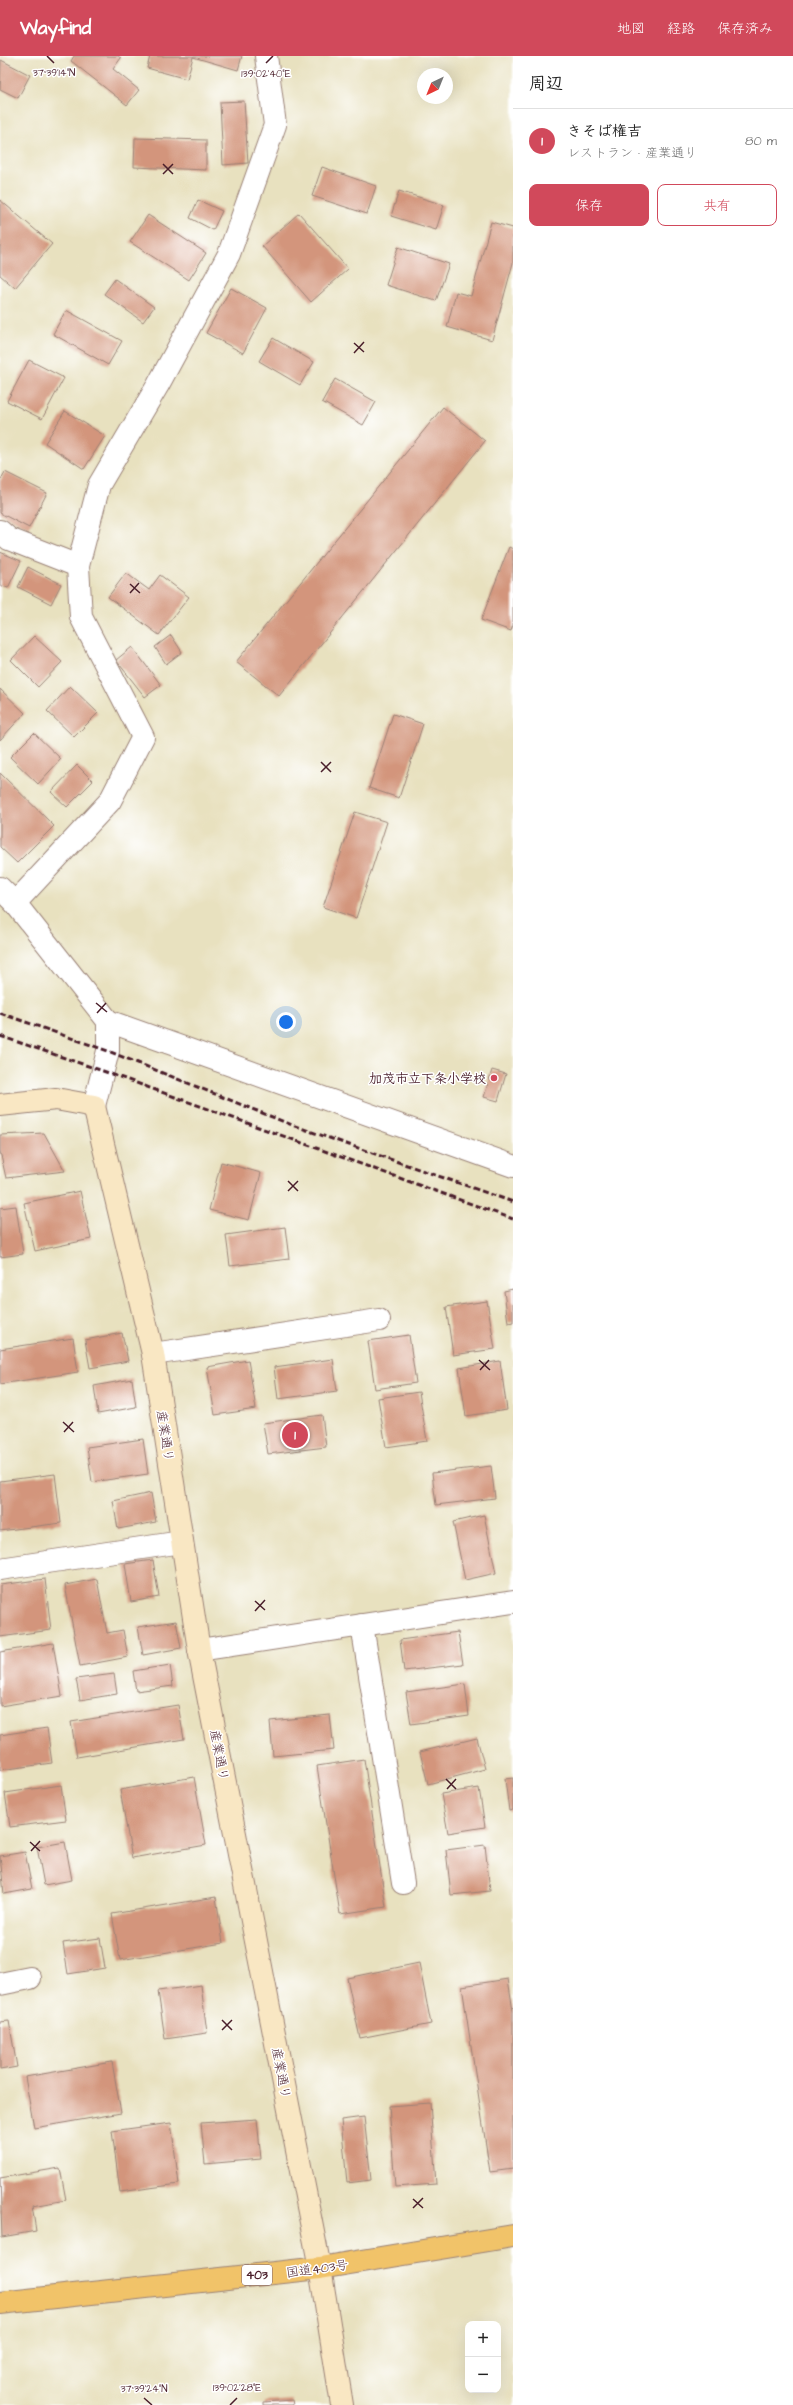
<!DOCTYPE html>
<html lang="ja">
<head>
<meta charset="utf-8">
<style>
  :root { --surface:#fff; --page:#f2f2f2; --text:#222; --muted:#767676; --line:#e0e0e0; --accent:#d1495b }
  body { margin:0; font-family:"Architects Daughter","Klee One",sans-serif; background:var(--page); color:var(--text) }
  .controls { position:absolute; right:12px; bottom:12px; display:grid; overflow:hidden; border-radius:8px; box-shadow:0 4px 16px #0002 }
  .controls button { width:36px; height:36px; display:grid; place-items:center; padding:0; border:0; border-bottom:1px solid var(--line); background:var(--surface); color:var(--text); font:20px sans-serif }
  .compass { position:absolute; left:417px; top:12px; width:36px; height:36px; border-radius:50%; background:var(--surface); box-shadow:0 4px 16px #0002; rotate:223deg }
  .you { position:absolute; left:286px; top:966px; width:14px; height:14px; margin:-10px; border:3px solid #fff; border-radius:50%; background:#1a73e8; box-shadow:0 0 0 6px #1a73e833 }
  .badge { display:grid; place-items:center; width:26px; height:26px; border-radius:50%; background:var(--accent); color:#fff; font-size:13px; font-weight:700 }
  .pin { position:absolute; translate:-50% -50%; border:2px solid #fff; box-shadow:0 1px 4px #0006 }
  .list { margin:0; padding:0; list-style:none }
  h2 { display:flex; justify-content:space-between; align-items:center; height:52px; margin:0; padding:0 16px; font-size:17px }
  h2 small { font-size:13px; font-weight:400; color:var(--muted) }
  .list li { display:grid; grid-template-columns:26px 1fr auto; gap:12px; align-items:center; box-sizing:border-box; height:64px; padding:0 16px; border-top:1px solid var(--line) }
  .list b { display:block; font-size:15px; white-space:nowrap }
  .list p { margin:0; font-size:13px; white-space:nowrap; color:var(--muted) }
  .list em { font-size:13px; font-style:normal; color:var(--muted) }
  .actions { display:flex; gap:8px; padding:12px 16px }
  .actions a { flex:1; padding:9px 0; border:1px solid var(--accent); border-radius:8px; text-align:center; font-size:14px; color:var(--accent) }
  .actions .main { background:var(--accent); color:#fff }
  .map { position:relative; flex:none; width:513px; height:2349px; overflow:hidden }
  header { display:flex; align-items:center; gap:24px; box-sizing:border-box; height:56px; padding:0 20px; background:var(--accent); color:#fff }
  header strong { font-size:19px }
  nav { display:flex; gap:22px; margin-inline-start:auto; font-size:14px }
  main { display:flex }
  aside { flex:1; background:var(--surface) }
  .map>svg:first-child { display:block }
  .building { fill:#d3957b }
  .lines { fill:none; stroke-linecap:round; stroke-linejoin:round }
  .street-casing { stroke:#998075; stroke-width:24 }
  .secondary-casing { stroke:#998075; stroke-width:24 }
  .highway-casing { stroke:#998075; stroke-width:24 }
  .street { stroke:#fff; stroke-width:22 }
  .secondary { stroke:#f9e7c3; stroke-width:22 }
  .highway { stroke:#f1c369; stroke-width:22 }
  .rail { stroke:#4a1f2b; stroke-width:3; stroke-dasharray:6 3; stroke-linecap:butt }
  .ticks { fill:none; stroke:#4a1f2b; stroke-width:1.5 }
  .poi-dot { fill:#d1495b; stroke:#fff; stroke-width:1.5 }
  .labels { text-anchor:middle; stroke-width:3; stroke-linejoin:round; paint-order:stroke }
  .shield { fill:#fff; stroke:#80626b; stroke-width:1 }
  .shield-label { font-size:12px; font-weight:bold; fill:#4a1f2b }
  .poi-label { font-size:13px; font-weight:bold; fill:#4a1f2b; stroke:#fff; text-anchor:end }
  .street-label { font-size:13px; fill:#4a1f2b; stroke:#fff }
  .ticks-label { font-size:10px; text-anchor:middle; fill:#4a1f2b; stroke:#fff; stroke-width:3; stroke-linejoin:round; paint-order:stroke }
</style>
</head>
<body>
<header>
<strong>Wayfind</strong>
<nav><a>地図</a><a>経路</a><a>保存済み</a></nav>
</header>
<main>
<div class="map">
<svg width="513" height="2349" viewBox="0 0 513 2349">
  <rect width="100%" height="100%" fill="#fff"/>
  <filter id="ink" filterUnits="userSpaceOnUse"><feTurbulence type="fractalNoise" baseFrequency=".025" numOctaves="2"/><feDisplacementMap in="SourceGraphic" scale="8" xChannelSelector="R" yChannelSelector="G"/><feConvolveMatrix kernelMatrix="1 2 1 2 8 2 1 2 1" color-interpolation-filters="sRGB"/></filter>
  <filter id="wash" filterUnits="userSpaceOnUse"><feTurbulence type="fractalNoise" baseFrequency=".012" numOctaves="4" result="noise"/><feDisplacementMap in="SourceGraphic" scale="16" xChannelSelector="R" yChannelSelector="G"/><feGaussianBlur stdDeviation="0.9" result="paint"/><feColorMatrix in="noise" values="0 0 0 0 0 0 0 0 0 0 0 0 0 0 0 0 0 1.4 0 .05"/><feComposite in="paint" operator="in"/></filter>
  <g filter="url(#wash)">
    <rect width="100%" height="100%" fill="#e8e1bf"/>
    <g id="blocks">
      <g class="building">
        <path d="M74,0H118L121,2L113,13L139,34L127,49L71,5Z"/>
        <path d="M150,0H242L238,14L193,1L187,23L147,12Z"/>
        <path d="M1,4L30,19L18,42L0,33Z"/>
        <path d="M244,45L248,107L223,109L220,46Z"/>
        <path d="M135,82L206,84V114L134,111Z"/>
        <path d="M322,111L376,130L367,158L312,140Z"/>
        <path d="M399,135L444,149L436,174L391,160Z"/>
        <path d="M0,144L52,188L15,232L0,219Z"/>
        <path d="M198,144L222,155L213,174L190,162Z"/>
        <path d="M299,157L348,213L311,246L262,190Z"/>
        <path d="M148,159L206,197L189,224L130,186Z"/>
        <path d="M491,166L513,172V207L492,284L447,271L456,236L471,240Z"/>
        <path d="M398,191L449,208L436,245L386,229Z"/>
        <path d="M115,223L154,251L143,266L104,238Z"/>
        <path d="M231,232L267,252L243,297L206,277Z"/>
        <path d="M66,254L122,285L108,309L53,278Z"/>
        <path d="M273,282L314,306L300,329L259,305Z"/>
        <path d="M29,304L64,322L42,363L7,345Z"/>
        <path d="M335,323L376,346L363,369L322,346Z"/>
        <path d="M443,351L485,385L279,640L236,606Z"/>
        <path d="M65,355L105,380L84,413L45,387Z"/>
        <path d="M5,416L47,437L29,472L0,457V425Z"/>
        <path d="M509,491L513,493V569L511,575L481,564Z"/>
        <path d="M0,496L21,505L8,532L0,529Z"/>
        <path d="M28,511L61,528L51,548L18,531Z"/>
        <path d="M126,517L149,534L160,519L189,541L159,579L108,541Z"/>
        <path d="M171,579L182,596L166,608L155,591Z"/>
        <path d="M34,580L62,606L38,631L11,604Z"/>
        <path d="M132,591L161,629L145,641L116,604Z"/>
        <path d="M70,630L98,657L74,681L47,655Z"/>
        <path d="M0,633L25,657L0,684Z"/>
        <path d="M393,658L423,668L399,742L369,732Z"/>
        <path d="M34,677L61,703L38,728L10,701Z"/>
        <path d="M77,709L93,725L67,751L51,736Z"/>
        <path d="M0,717L54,770L17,807L0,791Z"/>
        <path d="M355,756L387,766L356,862L323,851Z"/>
        <path d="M492,1014L506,1018L498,1045L484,1041Z"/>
        <path d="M44,1077L65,1115L6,1122L0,1095V1079Z"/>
        <path d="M221,1106L261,1117L249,1164L209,1154Z"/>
        <path d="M80,1135L91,1183L35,1195L24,1147Z"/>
        <path d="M16,1150L23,1198L0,1201V1152Z"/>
        <path d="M285,1171L289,1203L230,1210L226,1179Z"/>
        <path d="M513,1233V1266L508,1267L504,1235Z"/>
        <path d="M487,1245L495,1293L453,1299L446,1251Z"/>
        <path d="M122,1277L128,1305L90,1312L85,1284Z"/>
        <path d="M409,1279L416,1327L375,1333L368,1285Z"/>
        <path d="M73,1282L78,1316L0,1328V1293Z"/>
        <path d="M333,1303L337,1335L278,1343L274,1311Z"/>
        <path d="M248,1304L256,1353L215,1359L207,1311Z"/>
        <path d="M500,1305L507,1354L466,1360L459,1312Z"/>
        <path d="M132,1323L136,1351L98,1358L94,1330Z"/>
        <path d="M419,1336L427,1385L386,1391L378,1342Z"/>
        <path d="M322,1359L326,1391L268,1398L263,1367Z"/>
        <path d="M143,1383L148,1418L92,1426L87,1391Z"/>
        <path d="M491,1410L495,1442L436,1449L432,1417Z"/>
        <path d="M55,1418L61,1467L0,1475V1425Z"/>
        <path d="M151,1437L156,1466L118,1473L113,1445Z"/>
        <path d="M484,1459L496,1517L465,1524L453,1466Z"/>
        <path d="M153,1504L159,1541L131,1546L125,1508Z"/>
        <path d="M45,1523L51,1574L0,1581V1529Z"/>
        <path d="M97,1523L107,1577L123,1574L128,1601L80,1610L65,1529Z"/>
        <path d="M176,1565L181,1592L143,1599L138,1571Z"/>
        <path d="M458,1576L463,1608L404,1615L400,1584Z"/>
        <path d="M53,1587L62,1640L0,1650V1596Z"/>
        <path d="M170,1609L173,1630L136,1635L133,1615Z"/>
        <path d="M114,1618L117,1638L80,1644L76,1623Z"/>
        <path d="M465,1628L469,1660L411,1668L406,1636Z"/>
        <path d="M178,1649L184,1683L77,1701L71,1666Z"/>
        <path d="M330,1659L334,1694L273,1700L270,1665Z"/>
        <path d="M47,1672L52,1707L0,1714V1679Z"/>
        <path d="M477,1682L485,1713L428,1728L420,1696Z"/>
        <path d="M364,1703L386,1851L340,1858L317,1710Z"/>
        <path d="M194,1721L206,1789L132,1802L120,1734Z"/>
        <path d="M513,1722V1754L509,1755L505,1723Z"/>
        <path d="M61,1729L66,1764L10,1771L5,1737Z"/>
        <path d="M479,1732L485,1771L448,1777L441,1738Z"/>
        <path d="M65,1786L72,1824L44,1829L37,1791Z"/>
        <path d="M485,1789L490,1835L451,1839L446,1794Z"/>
        <path d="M25,1796L32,1833L4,1838L0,1800Z"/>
        <path d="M216,1841L223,1887L120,1904L112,1858Z"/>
        <path d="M100,1882L105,1912L68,1918L63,1887Z"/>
        <path d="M419,1907L431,1968L360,1982L347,1922Z"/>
        <path d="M508,1923L513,1955V2113L490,2116L462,1930Z"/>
        <path d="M201,1929L207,1977L165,1983L158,1935Z"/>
        <path d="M9,1965L17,2011L0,2014V1966Z"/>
        <path d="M112,2006L121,2057L34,2072L25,2021Z"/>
        <path d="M430,2047L436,2128L395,2131L389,2050Z"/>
        <path d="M364,2061L371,2124L347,2127L341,2064Z"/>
        <path d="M257,2063L261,2103L205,2108L201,2067Z"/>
        <path d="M171,2067L179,2128L120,2136L112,2075Z"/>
        <path d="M60,2112L66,2144L32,2150L36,2175L2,2181L0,2122Z"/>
        <path d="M292,2344L293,2349H264V2346Z"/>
      </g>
    </g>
  </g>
  <g filter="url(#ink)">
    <use href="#blocks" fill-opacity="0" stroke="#998075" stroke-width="1"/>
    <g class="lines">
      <defs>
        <g id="street">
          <path d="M0,475L9,483L78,510"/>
          <path d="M0,832L15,847L108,965V995L94,1050"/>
          <path d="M15,847L110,745L143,681L81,561L78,510L99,429L158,329L229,198L275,69L266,0"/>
          <path d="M108,965L513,1110"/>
          <path d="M153,1298L379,1264"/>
          <path d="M0,1513L182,1486"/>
          <path d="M362,1569L403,1827"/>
          <path d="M199,1594L513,1546"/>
          <path d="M0,1928L30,1922"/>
        </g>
        <path id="secondary" d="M0,1049L56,1043L94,1050L153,1298L199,1594L320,2212L342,2349"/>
        <path id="highway" d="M0,2247L320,2212L513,2180"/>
      </defs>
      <use href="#street" class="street-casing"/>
      <use href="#secondary" class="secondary-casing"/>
      <use href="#highway" class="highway-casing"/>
      <use href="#street" class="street"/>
      <use href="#secondary" class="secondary"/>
      <use href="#highway" class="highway"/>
      <g class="rail">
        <path d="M0,957L108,995L292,1069L513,1146"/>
        <path d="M0,980L103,1015L513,1163"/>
      </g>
    </g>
  </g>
  <path class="ticks" d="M47,0L54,7M266,7L273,0M163,108L173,118M163,118L173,108M354,287L364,296M354,297L364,286M130,528L140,537M130,537L139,527M321,706L331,716M321,716L331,706M96,947L107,956M97,957L106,947M288,1125L298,1135M288,1135L298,1125M479,1304L490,1314M480,1314L489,1304M63,1366L74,1376M64,1376L73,1366M255,1545L265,1554M255,1555L265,1544M446,1723L456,1733M447,1733L456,1723M30,1786L40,1795M31,1795L40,1785M222,1964L232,1974M222,1974L232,1964M413,2143L423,2152M413,2152L423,2142M144,2342L152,2349M230,2349L237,2342"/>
  <circle class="poi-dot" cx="494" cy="1022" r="4"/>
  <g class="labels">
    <rect class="shield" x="242" y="2209" width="30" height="20" rx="3"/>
    <g class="shield-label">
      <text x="257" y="2223">403</text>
    </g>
    <g class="poi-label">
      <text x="486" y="1027">加茂市立下条小学校</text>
    </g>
    <g class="street-label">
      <text transform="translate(166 1380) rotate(81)" y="5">産業通り</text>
      <text transform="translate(220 1699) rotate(79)" y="5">産業通り</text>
      <text transform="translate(282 2017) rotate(79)" y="5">産業通り</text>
      <text transform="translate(317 2212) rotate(-8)" y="5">国道403号</text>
    </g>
  </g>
  <g class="ticks-label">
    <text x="54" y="20">37°39'14"N</text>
    <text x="266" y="21">139°02'40"E</text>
    <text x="237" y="2335">139°02'28"E</text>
    <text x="144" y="2336">37°39'24"N</text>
  </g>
</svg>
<div class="controls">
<button>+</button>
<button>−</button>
</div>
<svg class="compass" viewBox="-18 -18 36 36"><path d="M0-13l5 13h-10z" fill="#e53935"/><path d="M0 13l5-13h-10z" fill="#767676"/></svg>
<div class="you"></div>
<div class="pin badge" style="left:295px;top:1379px">1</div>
</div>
<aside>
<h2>周辺<small></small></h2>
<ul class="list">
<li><span class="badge">1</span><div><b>きそば権吉</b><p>レストラン · 産業通り</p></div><em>80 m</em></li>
</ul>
<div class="actions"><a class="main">保存</a><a>共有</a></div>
</aside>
</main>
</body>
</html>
